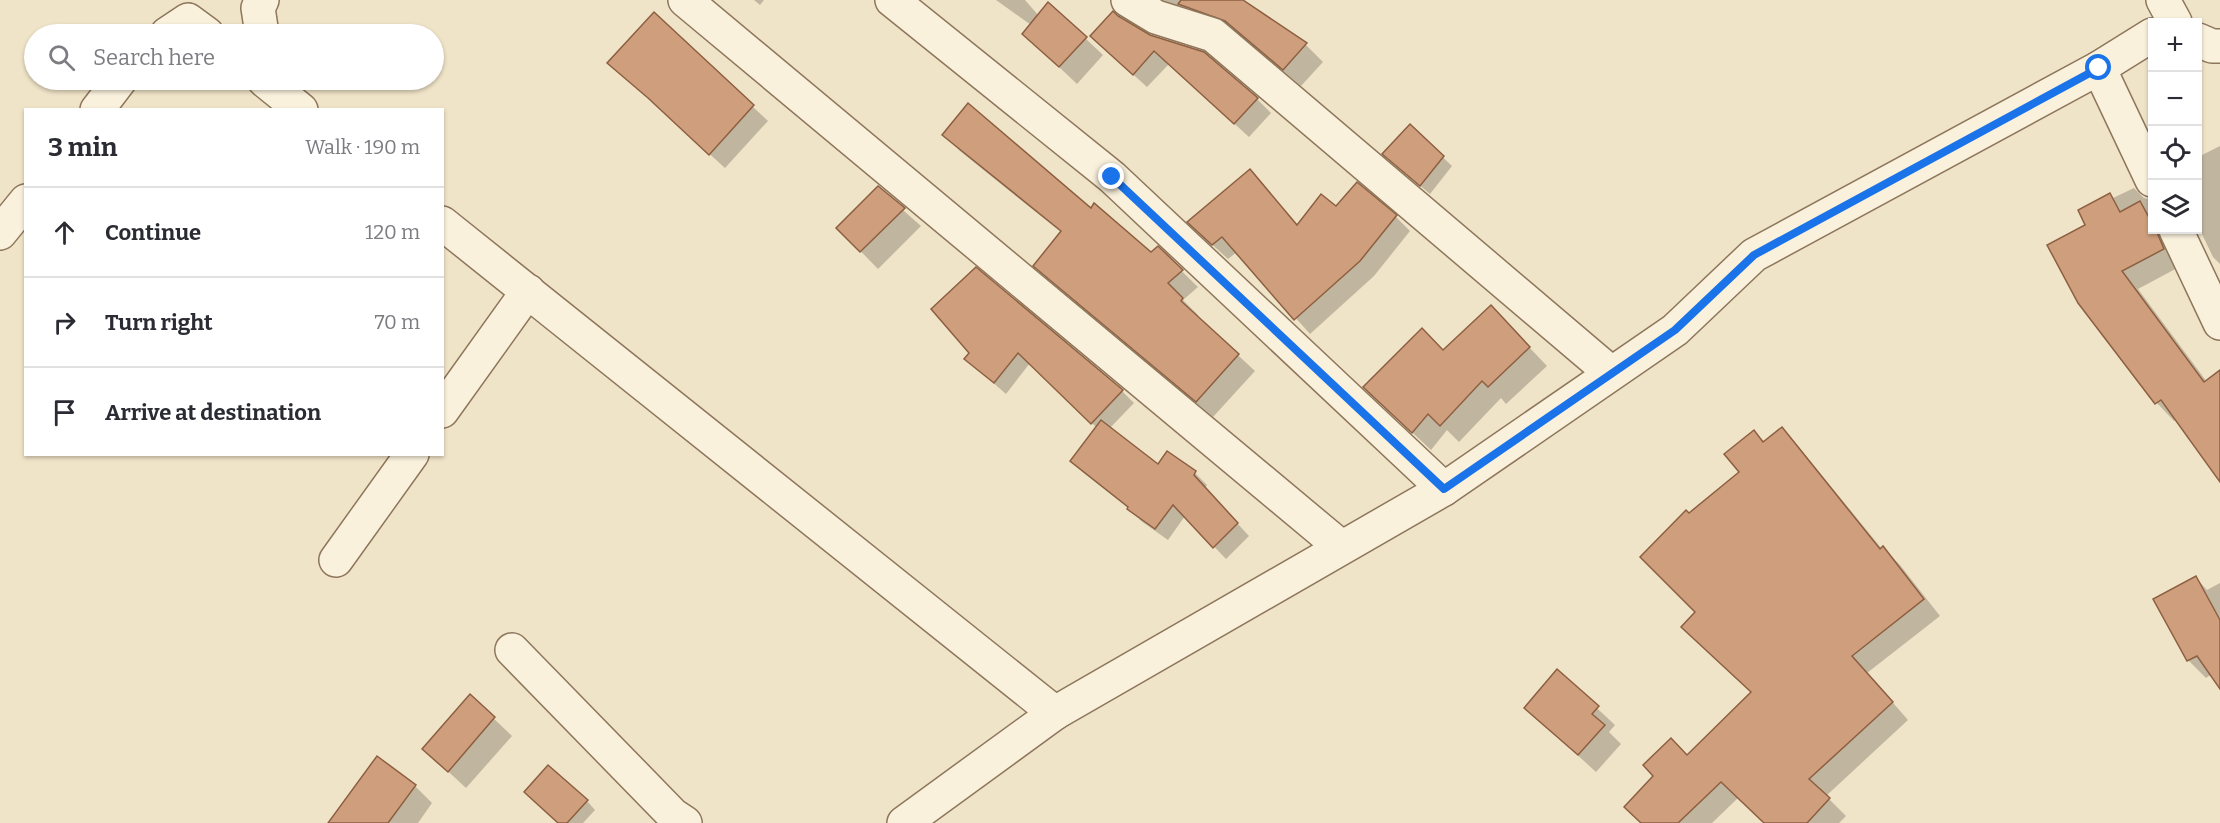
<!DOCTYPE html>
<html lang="en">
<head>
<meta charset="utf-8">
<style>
  :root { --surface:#fff; --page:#f7f7f7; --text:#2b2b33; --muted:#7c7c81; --line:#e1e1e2 }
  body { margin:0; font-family:Bitter,serif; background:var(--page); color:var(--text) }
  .controls { position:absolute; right:18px; top:18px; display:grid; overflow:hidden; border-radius:0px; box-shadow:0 2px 4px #0004 }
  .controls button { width:54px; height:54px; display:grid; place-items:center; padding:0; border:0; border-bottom:2px solid var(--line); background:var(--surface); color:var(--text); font:30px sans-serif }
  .stop { position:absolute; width:18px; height:18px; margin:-14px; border:4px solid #1a73e8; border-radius:50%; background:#fff }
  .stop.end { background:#1a73e8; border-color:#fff; box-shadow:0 2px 6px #0008 }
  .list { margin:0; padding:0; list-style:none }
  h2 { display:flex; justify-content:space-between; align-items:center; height:78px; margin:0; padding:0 24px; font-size:26px }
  h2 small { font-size:20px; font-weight:400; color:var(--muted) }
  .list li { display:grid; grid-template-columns:39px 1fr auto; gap:18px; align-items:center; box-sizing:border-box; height:90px; padding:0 24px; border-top:2px solid var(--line) }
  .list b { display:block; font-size:22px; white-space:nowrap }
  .list em { font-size:20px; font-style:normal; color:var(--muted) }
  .icon { flex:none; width:33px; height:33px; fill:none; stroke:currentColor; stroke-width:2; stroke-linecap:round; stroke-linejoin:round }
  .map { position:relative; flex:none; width:2220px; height:823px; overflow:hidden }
  .search { position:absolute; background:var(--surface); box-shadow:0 2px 4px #0004; left:24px; top:24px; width:420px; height:66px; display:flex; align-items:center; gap:15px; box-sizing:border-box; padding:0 21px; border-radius:33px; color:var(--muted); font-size:22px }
  .panel { position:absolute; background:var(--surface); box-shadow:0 2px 4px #0004; left:24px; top:108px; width:420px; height:348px; border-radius:0px }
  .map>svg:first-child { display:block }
  .shadow { fill:#0003 }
  .building { fill:#cf9f7d; stroke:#8d5f41; stroke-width:1.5 }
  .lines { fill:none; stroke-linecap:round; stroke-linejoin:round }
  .minor-casing { stroke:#8d765c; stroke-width:36 }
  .minor { stroke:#faf1dc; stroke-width:33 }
  .route { stroke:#1a73e8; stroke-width:8 }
</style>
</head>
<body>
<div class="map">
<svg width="2220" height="823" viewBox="0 0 2220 823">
  <rect width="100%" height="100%" fill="#f0e4c8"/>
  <g class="shadow">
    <path d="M754,0H764L760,5Z"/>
    <path d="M996,0H1025L1039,16L1085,38L1103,55L1077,84L1042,51L1031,25Z"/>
    <path d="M1156,0H1242L1306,45L1323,62L1301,86L1244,38L1183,17Z"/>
    <path d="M654,14L768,121L725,168L609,63Z"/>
    <path d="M1118,17L1257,99L1271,113L1249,137L1169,64L1147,87L1106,50Z"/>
    <path d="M1410,126L1452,166L1430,194L1393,163Z"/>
    <path d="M944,135L1091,210L1151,254L1158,248L1198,287L1183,300L1198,315L1197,317L1255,371L1213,417L1052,282L1035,266L1062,233L960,151Z"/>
    <path d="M2220,146V264L2213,257L2200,230L2198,229V157Z"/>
    <path d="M1250,171L1298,225L1336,208L1396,217L1410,231L1374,276L1310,334L1237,252L1228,259L1204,237Z"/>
    <path d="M878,188L921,226L878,269L838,228Z"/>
    <path d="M2134,188L2144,198L2152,200V230H2189L2181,266L2138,289L2207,382L2220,374V474L2176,419L2174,421L2157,403L2079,302L2087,225L2113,198Z"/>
    <path d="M933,309L1122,391L1134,403L1109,429L1158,466L1195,473L1207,485L1205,488L1249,536L1226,559L1185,516L1168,540L1141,521L1129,508L1084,473L1072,460L1097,428L1030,363L1006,394L966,359L971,353Z"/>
    <path d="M1508,325L1547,366L1506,404L1501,398L1459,442L1447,430L1431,450L1383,405L1443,352Z"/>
    <path d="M1782,429L1798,446L1882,549L1883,548L1900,565L1940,616L1867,673L1908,720L1826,796L1846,816L1839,823H1765L1738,798L1712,823H1642L1655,776L1687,757L1752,693L1697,612L1689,515L1741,472L1754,432L1765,442Z"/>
    <path d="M2196,578L2207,590L2220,583V686L2212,674L2206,678L2188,660Z"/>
    <path d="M1557,671L1615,725L1609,732L1621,744L1596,772L1526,708Z"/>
    <path d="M470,696L512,736L466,788L424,749Z"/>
    <path d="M415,786L432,803L418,823H330Z"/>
    <path d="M587,801L595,810L583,823H559Z"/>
  </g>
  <g class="building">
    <path d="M1181,0H1243L1307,43L1283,70L1225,21L1178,4Z"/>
    <path d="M1048,2L1087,37L1059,67L1022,34Z"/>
    <path d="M1113,11L1118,16L1150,35L1204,52L1258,98L1234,124L1154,51L1133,75L1090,36Z"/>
    <path d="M654,12L754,105L709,155L648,98L607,63Z"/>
    <path d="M968,103L1091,208L1094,203L1151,252L1158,246L1183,270L1168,283L1183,298L1181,301L1239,354L1196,402L1033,266L1061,231L942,135Z"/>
    <path d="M1410,124L1444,156L1420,186L1382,154Z"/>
    <path d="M1250,169L1297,225L1321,194L1336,206L1357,182L1397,215L1360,261L1294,320L1222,237L1212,245L1187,222Z"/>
    <path d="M878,186L905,208L860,252L836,228Z"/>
    <path d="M2110,193L2120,212L2140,201L2152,223V230H2156L2164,249L2122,271L2204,382L2220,370V482L2161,400L2155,404L2078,303L2047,245L2085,225L2078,210Z"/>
    <path d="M976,267L1123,390L1091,424L1018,353L994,383L964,359L969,353L931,309Z"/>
    <path d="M1491,305L1530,347L1488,387L1482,381L1440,426L1428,414L1412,433L1363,387L1422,328L1443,350Z"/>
    <path d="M1101,420L1158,464L1167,451L1196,471L1194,475L1238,523L1213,548L1173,505L1155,529L1127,509L1128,507L1070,461Z"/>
    <path d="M1782,427L1880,549L1883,546L1924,599L1852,656L1893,702L1809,779L1830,798L1807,823H1764L1721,782L1678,823H1641L1624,807L1653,776L1643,765L1671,738L1687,755L1751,692L1681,627L1695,612L1640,557L1686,510L1689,513L1739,472L1724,454L1754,430L1763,442Z"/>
    <path d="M2196,576L2220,620V689L2197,656L2187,661L2153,599Z"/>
    <path d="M1557,669L1599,706L1592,714L1605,725L1578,755L1524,708Z"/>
    <path d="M470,694L495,717L448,772L422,749Z"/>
    <path d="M377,756L416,785L388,823H328Z"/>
    <path d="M548,765L588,800L567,823H558L524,792Z"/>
  </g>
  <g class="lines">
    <defs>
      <g id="minor">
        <path d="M685,0L1341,547"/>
        <path d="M892,0L1112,177L1444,489"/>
        <path d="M1128,0L1156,17L1213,35L1611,373"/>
        <path d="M2163,0L2175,22"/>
        <path d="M167,34L188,20L207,34"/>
        <path d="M262,34L258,8L262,0"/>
        <path d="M2198,40L2212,46H2220"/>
        <path d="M2099,68L2152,180"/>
        <path d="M264,80L301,110"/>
        <path d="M97,110L120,80"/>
        <path d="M442,223L1055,713"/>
        <path d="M2176,230L2220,323"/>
        <path d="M0,233L26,201"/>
        <path d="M442,411L528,291"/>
        <path d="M336,560L412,454"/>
        <path d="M512,650L673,815L685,823"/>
        <path d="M904,823L1055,713L1444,489L1675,330L1754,255L2099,68L2152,35"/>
      </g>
    </defs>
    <use href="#minor" class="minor-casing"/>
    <use href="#minor" class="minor"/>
  </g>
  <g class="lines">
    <path class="route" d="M1112,177L1444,489L1675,330L1754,255L2099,68"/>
  </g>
</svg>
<div class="controls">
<button>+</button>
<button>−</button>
<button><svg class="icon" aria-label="locate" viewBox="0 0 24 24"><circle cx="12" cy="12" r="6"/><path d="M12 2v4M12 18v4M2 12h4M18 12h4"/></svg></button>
<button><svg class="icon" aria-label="layers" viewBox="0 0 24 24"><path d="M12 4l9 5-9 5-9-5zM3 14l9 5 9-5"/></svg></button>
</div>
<div class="stop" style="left:2099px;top:68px"></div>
<div class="stop end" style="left:1112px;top:177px"></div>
<div class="search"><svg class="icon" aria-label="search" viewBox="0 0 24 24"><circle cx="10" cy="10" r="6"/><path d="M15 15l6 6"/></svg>Search here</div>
<section class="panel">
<h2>3 min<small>Walk · 190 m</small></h2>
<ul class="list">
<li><svg class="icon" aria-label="ahead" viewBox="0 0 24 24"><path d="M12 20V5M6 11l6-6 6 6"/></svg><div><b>Continue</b></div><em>120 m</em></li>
<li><svg class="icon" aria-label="right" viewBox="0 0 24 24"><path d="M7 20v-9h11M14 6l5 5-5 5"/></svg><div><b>Turn right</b></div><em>70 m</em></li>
<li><svg class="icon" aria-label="arrive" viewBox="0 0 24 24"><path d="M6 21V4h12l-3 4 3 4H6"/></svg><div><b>Arrive at destination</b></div></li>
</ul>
</section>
</div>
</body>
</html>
